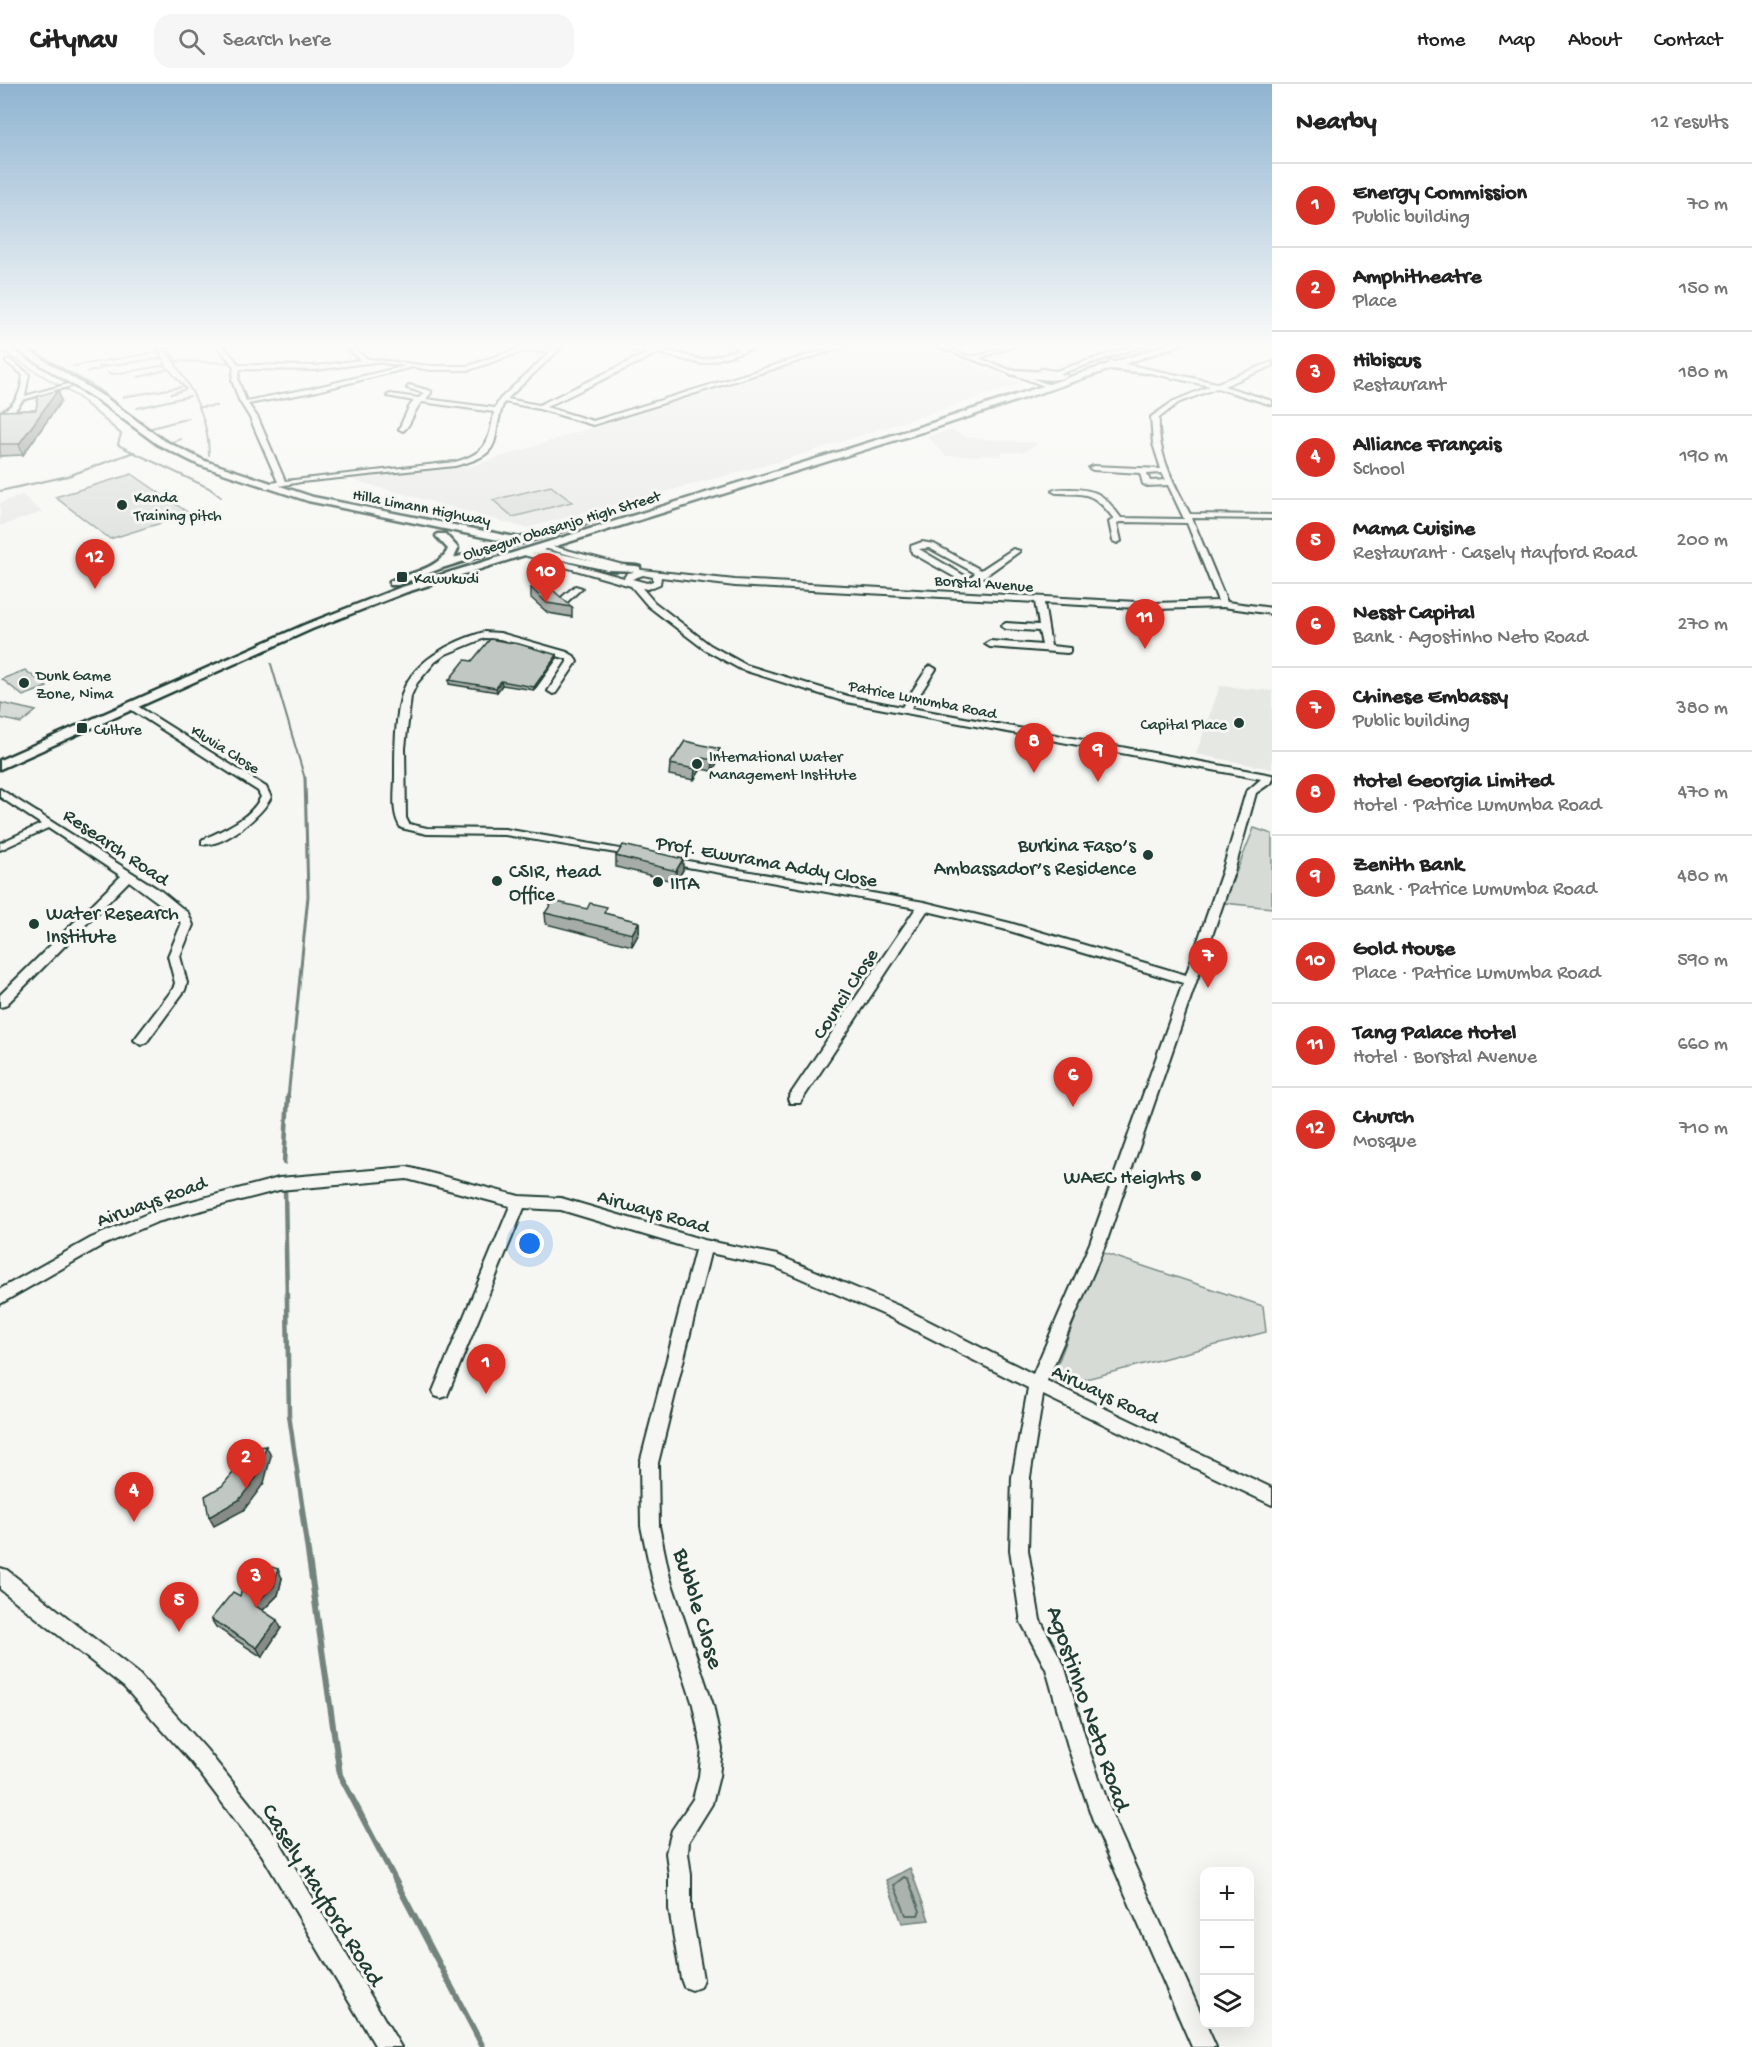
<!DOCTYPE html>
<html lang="en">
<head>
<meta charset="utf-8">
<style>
  :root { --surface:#fff; --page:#f6f6f6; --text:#222; --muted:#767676; --line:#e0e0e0; --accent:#d93025 }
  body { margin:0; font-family:"Gochi Hand",sans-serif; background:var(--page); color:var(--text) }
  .controls { position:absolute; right:18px; bottom:18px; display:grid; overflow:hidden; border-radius:12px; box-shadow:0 6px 24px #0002 }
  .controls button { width:54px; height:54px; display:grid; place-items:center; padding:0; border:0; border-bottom:2px solid var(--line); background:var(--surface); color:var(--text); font:30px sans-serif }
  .you { position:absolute; left:530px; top:1160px; width:21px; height:21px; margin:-15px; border:4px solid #fff; border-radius:50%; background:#1a73e8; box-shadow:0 0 0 9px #1a73e833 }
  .badge { display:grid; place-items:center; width:39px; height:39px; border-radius:50%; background:var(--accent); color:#fff; font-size:20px; font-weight:700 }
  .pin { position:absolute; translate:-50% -50px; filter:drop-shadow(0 2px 3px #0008) }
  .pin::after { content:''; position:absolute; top:32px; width:21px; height:18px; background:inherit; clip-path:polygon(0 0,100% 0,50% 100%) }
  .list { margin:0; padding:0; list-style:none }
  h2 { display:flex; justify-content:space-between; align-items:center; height:78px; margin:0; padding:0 24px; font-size:26px }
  h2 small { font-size:20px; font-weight:400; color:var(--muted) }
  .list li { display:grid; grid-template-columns:39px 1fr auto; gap:18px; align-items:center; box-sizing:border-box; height:84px; padding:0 24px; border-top:2px solid var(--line) }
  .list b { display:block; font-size:22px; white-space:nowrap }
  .list p { margin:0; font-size:20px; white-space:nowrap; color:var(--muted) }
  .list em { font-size:20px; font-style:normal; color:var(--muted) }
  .icon { flex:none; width:33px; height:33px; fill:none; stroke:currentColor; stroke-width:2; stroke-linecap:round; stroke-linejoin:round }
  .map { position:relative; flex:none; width:1272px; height:1963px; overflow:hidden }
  header { display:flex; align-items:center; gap:36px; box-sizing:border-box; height:84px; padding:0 30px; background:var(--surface); border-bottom:2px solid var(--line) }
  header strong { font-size:28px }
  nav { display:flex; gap:33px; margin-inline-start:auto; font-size:21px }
  .search { width:420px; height:54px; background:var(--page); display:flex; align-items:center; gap:15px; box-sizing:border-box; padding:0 21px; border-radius:18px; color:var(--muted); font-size:22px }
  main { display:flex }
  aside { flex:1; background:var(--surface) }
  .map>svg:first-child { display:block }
  .built { fill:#e6e8e4 }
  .green { fill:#d6dbd6; stroke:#7a8c85; stroke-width:1.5 }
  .water { fill:#aab3ae; stroke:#72847d; stroke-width:1.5 }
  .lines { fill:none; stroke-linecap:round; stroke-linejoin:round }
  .shore { stroke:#576c65; stroke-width:2 }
  .stream-far3 { stroke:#72847d; stroke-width:2 }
  .stream-far2 { stroke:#72847d; stroke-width:3 }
  .stream-far1 { stroke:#72847d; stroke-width:4.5 }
  .stream { stroke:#72847d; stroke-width:6 }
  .minor-casing { stroke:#1f3d34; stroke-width:4 }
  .major-casing { stroke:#1f3d34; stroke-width:5 }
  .minor { fill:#f6f6f2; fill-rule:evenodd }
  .major { fill:#f6f6f2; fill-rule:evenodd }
  .wall { fill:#a6aca8; stroke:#1f3d34; stroke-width:1.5 }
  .shaded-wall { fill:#878c88; stroke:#1f3d34; stroke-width:1.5 }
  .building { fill:#c1c8c3; stroke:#1f3d34; stroke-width:1.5 }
  .poi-dot { fill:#1f3d34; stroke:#f6f6f2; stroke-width:2 }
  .labels { text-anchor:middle; stroke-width:6; stroke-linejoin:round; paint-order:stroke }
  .far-poi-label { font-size:16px; fill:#1f3d34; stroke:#f6f6f2; text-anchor:start }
  .far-street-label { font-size:16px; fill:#1f3d34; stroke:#f6f6f2 }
  .poi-label { font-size:20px; fill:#1f3d34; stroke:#f6f6f2; text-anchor:start }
  .street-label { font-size:20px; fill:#1f3d34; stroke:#f6f6f2 }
  .near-street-label { font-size:24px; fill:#1f3d34; stroke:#f6f6f2 }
</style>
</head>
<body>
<header>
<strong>Citynav</strong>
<div class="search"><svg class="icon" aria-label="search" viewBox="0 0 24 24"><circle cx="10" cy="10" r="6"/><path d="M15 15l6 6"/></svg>Search here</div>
<nav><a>Home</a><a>Map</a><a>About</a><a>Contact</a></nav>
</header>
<main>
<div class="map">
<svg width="1272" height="1963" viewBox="0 0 1272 1963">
  <rect width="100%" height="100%" fill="#f6f6f2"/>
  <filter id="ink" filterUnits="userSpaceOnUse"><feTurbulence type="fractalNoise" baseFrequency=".0167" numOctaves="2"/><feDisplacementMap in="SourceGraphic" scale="12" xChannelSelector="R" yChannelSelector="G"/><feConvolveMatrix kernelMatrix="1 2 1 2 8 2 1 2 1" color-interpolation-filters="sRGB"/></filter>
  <g filter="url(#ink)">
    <g class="built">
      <path d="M861,259H922L1020,300L781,377L526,444L349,395L472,382L777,284Z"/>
      <path d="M952,346L968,354L1039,359L1024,368H1001L1002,371L946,372L927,352Z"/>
      <path d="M22,411L42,428L0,442V419Z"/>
      <path d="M1220,602L1272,607V685L1196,670Z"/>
    </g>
    <g class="green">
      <path d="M132,390L190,430L110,455L55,413Z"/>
      <path d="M551,402L572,418L513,433L493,416Z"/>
      <path d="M25,586L47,603L23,612L2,595Z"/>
      <path d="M1,619L36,627L21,639L0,634Z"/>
      <path d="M1254,744L1272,750V824L1224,819Z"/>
      <path d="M1101,1168L1263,1222L1266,1248L1048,1305Z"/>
    </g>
    <path class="water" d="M910,1784L929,1836L902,1839L886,1796Z"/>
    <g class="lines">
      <path class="shore" d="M904,1793L908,1795L920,1827L918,1831H906L894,1801Z"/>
      <g class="stream-far3">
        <path d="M19,259L97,304L152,348"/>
        <path d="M154,259L166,282L186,305L171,310"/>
        <path d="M162,259C185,294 209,328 209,371"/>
        <path d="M166,259L177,279"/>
        <path d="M44,263L58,259"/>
        <path d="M82,265L94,262L92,259"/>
        <path d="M0,266L78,313L121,350L118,360L120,362L209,404L221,413"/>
        <path d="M173,277L231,279"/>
        <path d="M73,282L159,268"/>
        <path d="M99,283L163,274"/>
        <path d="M87,288L101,285"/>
        <path d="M108,289L115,290L166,281"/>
        <path d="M139,293L169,285"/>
        <path d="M123,313L181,303"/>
        <path d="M199,323L216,322"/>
        <path d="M137,324L190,312"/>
        <path d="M148,345L189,334"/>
        <path d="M169,359L181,355"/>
        <path d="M192,371L252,393"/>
        <path d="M0,407L68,392L134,368"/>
        <path d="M271,580L305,695"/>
      </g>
      <path class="stream-far2" d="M288,1014L308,812L305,694"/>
      <g class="stream-far1">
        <path d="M284,1079L288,1012"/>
        <path d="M285,1104L289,1331L303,1427"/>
      </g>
      <path class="stream" d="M302,1426L340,1691L483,1963"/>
      <defs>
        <g id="minor">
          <path d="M215,259H221L239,281L316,282L361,276L346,263L348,260L368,275L431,282H468L523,263L554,264L559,259H566L507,315L539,321L649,268L632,266V264H658L702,276L740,265L726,259H736L747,263L772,259L702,280L658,269L546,323L593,337L847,259H857L593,341L539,325L504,318C489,357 508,369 455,382L301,398L268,404H265V400L278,398L250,334L239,316L232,296L234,283ZM524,267L550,268L500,315L495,324L426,315L431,309V307L409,301L407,304L424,309L419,314L390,310L387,312L414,317L409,323L399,345L403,347C412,341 413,326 422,318L494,328C489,358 487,369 455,378L285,397L258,334L248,320L313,308L413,283L431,286H469ZM374,278L405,282L313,304L246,317L238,296L240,285L316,286Z"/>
          <path d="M928,259C944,259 960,272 973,272C991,271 1006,259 1024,259L979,274L1055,303L1050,304Z"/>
          <path d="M1142,259H1152L1056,291L1038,287L1041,285L1056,287Z"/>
          <path d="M6,276H10L29,290L25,312L68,300L71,302L23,316L15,326L0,333V328C17,321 21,308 23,291L6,278Z"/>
          <path d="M1110,277L1217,299L1272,278V282L1224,302L1272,317V321L1217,304L1178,319L1159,334C1157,371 1174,399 1190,430L1272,431V435L1192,434L1227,518L1272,524V530L1223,523L1155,525L1044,519L1051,562L1070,564V568L1067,569L990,563L985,560L990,557L1042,561L1039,547L1006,545L1001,542L1006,539L1039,541L1035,518L735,502L661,493L660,500L648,505L642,504L654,518L710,561L746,581L851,613L902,623L928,583L931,582L936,585L911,624L1272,691V698L1256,709L1234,788L1106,1159L1047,1297L1272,1404V1421L1043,1311L1030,1393L1028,1466L1040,1536L1064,1581L1089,1666L1113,1733L1216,1963H1192L1093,1736L1069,1666L1046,1585L1021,1538L1010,1466L1012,1393L1028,1304L887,1232L775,1183L710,1169L658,1379L659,1442L670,1494L713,1621L722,1665L719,1692L712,1720L689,1757L688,1769L691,1791V1825L703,1895L700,1903L692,1906L684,1903L681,1895L669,1825V1791L666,1769L672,1746L693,1715L699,1692L702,1665L693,1621L652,1494L641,1442L640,1379L695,1166L561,1126L524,1124L449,1307L447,1312L441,1314L435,1312L433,1307L510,1122L407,1095L279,1106L157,1138L101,1162L0,1220V1205L91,1154L154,1127L279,1094L407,1083L519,1112L561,1114L704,1156L777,1171L899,1222L1033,1290L1090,1159L1183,899L1003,845L927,827L800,1019H790L788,1015L790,1011L916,824L665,779L659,776L665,773L924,818L1010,839L1186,891L1222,788L1246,708L1261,695L846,618L740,585L704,565L683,549L648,522L631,502L517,469L521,466L624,494L627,489L634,488L540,463L544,460L642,486L735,496L1155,519L1218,517L1187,439L1120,438L1117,439L1121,457L1117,459L1113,457L1109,438L1114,435C1093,408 1089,410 1056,409L1052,407C1058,404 1064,405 1070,405C1098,405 1105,412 1121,434L1184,435L1168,401L1147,402L1143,400L1140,389L1093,386L1089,384L1093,382L1161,385L1153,360L1151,333L1174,317L1210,302L1108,280ZM1162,389L1166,396L1150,397L1147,390ZM643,491L653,493V497L647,499L632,495Z"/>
          <path d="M922,458L934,460L981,486L1013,465L1020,467L985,492L975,496L971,493L975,489L929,464L919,465L970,495V499L967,500L912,469L911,462Z"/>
          <path d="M575,502L582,504L567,518H561V514Z"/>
          <path d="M484,548L500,549L567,568L574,572L577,578L556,609L553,610L548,607L567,578V575L500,555L485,554L446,570L435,578L417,599L411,612L405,664L406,734L409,740L427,744L505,745L637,768L641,769V773L505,751L427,750L401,744C391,729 395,709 395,691C395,666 395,638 401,614C409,578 453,557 484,548Z"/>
          <path d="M131,618L266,703L271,713C263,731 223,764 202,760V756C224,745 249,736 261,713L258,707L127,623L126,621Z"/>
          <path d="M0,705L161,807L188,829L193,841L180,872L187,899L185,906L146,959L141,961L134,956L173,905L175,899L168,872L181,841L179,834L129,797L5,922L0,923V911L121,792L48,744L0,766V759L41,740L0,713Z"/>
          <path d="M0,1484L7,1486L138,1589L206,1665L278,1755L401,1963H376L262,1771L192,1679L124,1603L0,1505Z"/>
        </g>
        <g id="major">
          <path d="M6,259H16L106,314L163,356L205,377L313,413L520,454L589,434L594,437L442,484L398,501H390V497C408,490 440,484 448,465L436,452L437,450H445L457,463L458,465L454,474L508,458L308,417L199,381L157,360L100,318Z"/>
          <path d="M1172,259H1184L1119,282L1148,287L1147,289L1111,285L938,343L543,466L607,480L636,482L640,483V487L607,486L531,469L407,508L312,545L0,685V676L304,541L399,504L932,339Z"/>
          <path d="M1013,286C1025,287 1061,288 1068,292C1054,300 1026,293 1010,290L1009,288Z"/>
        </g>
      </defs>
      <use href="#minor" class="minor-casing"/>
      <use href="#major" class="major-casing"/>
      <use href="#minor" class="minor"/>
      <use href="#major" class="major"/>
    </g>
    <g class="wall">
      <path d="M58,306L61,317L23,371L1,372L0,373V327L36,326Z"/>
      <path d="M531,504L572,523V533L548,529L531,514Z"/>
      <path d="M557,571V574L534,606L502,601L497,608L449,600V596L472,577Z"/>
      <path d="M685,657L719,676L712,687L701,685L694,696L669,691L670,680Z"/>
      <path d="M616,772L683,786L676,798L616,783Z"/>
      <path d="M545,829L607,830L639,838V849L632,862L546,840Z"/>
      <path d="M282,1494L278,1511L262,1527L281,1544L262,1573L216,1543L211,1535L240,1512Z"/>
    </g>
    <g class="shaded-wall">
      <path d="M58,306L61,317L23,371L19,360Z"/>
      <path d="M557,571V574L534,606V603Z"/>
      <path d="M501,597L502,601L497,608L496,604Z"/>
      <path d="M720,665L719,676L712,687L713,676Z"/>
      <path d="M702,674L701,685L694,696L695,685Z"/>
      <path d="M683,775V786L676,798V787Z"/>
      <path d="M639,838V849L632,862V850Z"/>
      <path d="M266,1362L271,1372L264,1399L244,1426L214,1442L209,1433Z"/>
      <path d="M278,1485L282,1494L278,1511L259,1530L254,1521Z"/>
      <path d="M277,1536L281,1544L262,1573L257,1564Z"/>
    </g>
    <g class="building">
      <path d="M58,306L19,360H0V327L36,326L38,312Z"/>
      <path d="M546,500L572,523L547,519L531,504Z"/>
      <path d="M490,555L519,560L557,571L534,603L501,597L496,604L449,596L465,576L472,577Z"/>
      <path d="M685,657L720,665L713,676L702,674L695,685L670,680Z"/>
      <path d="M623,761L683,775L676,787L616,772Z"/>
      <path d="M553,817L587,825L590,819L607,823L604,829L639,838L632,850L545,829Z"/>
      <path d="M266,1362L260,1389L239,1416L209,1433L205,1412L222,1402L238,1383L241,1366Z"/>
      <path d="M259,1479L278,1485L274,1502L254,1521L277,1536L257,1564L211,1535L233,1508L240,1512L248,1486Z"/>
    </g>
  </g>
  <linearGradient id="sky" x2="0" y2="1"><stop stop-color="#8fb4d1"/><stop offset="0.49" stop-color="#fbfbf9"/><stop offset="1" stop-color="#fbfbf9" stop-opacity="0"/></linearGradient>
  <rect width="1272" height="534" fill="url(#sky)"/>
  <g class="poi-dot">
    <circle cx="122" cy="421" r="6"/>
    <rect x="396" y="487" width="12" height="12" rx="3"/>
    <circle cx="24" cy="599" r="6"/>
    <circle cx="1239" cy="639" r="6"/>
    <rect x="76" y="638" width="12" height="12" rx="3"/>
    <circle cx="697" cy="680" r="6"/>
    <circle cx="1148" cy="771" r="6"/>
    <circle cx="497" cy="797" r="6"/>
    <circle cx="658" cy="798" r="6"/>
    <circle cx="34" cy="840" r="6"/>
    <circle cx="1196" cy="1092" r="6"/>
  </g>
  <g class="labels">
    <g class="far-poi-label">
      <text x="134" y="418">Kanda<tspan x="134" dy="18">Training pitch</tspan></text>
      <text x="414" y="499">Kawukudi</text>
      <text x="36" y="596">Dunk Game<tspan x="36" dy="18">Zone, Nima</tspan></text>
      <text x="1227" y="645" text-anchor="end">Capital Place</text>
      <text x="94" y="650">Culture</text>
      <text x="709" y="677">International Water<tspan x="709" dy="18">Management Institute</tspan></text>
    </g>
    <g class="far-street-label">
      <text transform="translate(422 422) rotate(11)" y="6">Hilla Limann Highway</text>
      <text transform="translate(561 440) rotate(-17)" y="6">Olusegun Obasanjo High Street</text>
      <text transform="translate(984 498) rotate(4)" y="6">Borstal Avenue</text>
      <text transform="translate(923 614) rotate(11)" y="6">Patrice Lumumba Road</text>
      <text transform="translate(226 664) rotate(32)" y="6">Kluvia Close</text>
    </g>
    <g class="poi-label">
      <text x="1136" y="767" text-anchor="end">Burkina Faso’s<tspan x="1136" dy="23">Ambassador’s Residence</tspan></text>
      <text x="509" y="793">CSIR, Head<tspan x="509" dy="23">Office</tspan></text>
      <text x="670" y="805">IITA</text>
      <text x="46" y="835">Water Research<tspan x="46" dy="23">Institute</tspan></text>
      <text x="1184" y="1099" text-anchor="end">WAEC Heights</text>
    </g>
    <g class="street-label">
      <text transform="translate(117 762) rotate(34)" y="7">Research Road</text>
      <text transform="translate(767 776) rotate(10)" y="7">Prof. Ewurama Addy Close</text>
      <text transform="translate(844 909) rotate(-57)" y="7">Council Close</text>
      <text transform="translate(151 1116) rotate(-20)" y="7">Airways Road</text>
      <text transform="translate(654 1126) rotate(16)" y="7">Airways Road</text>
      <text transform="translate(1106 1309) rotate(25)" y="7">Airways Road</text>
    </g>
    <g class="near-street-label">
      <text transform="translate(700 1524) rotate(73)" y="8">Bubble Close</text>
      <text transform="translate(1090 1624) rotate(71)" y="8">Agostinho Neto Road</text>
      <text transform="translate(324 1810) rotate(58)" y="8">Casely Hayford Road</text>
    </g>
  </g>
</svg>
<div class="controls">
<button>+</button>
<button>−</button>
<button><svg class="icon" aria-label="layers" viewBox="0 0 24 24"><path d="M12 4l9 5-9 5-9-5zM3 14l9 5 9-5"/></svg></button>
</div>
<div class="you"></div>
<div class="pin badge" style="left:486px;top:1310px">1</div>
<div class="pin badge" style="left:246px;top:1405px">2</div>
<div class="pin badge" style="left:256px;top:1524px">3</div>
<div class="pin badge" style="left:134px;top:1438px">4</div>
<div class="pin badge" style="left:179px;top:1548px">5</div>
<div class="pin badge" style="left:1073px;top:1023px">6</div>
<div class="pin badge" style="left:1208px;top:904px">7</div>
<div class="pin badge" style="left:1034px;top:689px">8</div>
<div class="pin badge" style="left:1098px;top:698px">9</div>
<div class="pin badge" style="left:546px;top:519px">10</div>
<div class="pin badge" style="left:1145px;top:565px">11</div>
<div class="pin badge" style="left:95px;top:505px">12</div>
</div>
<aside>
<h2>Nearby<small>12 results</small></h2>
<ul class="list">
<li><span class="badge">1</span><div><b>Energy Commission</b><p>Public building</p></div><em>70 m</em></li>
<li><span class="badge">2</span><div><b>Amphitheatre</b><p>Place</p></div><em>150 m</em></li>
<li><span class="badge">3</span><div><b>Hibiscus</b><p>Restaurant</p></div><em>180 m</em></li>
<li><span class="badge">4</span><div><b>Alliance Français</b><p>School</p></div><em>190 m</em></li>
<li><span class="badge">5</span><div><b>Mama Cuisine</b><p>Restaurant · Casely Hayford Road</p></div><em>200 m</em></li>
<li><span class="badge">6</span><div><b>Nesst Capital</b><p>Bank · Agostinho Neto Road</p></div><em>270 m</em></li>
<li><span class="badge">7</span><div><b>Chinese Embassy</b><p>Public building</p></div><em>380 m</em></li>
<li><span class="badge">8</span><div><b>Hotel Georgia Limited</b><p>Hotel · Patrice Lumumba Road</p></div><em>470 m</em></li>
<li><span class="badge">9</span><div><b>Zenith Bank</b><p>Bank · Patrice Lumumba Road</p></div><em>480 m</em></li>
<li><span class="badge">10</span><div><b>Gold House</b><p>Place · Patrice Lumumba Road</p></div><em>590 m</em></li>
<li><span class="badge">11</span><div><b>Tang Palace Hotel</b><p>Hotel · Borstal Avenue</p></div><em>660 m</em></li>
<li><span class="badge">12</span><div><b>Church</b><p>Mosque</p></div><em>710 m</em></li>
</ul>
</aside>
</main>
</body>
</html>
